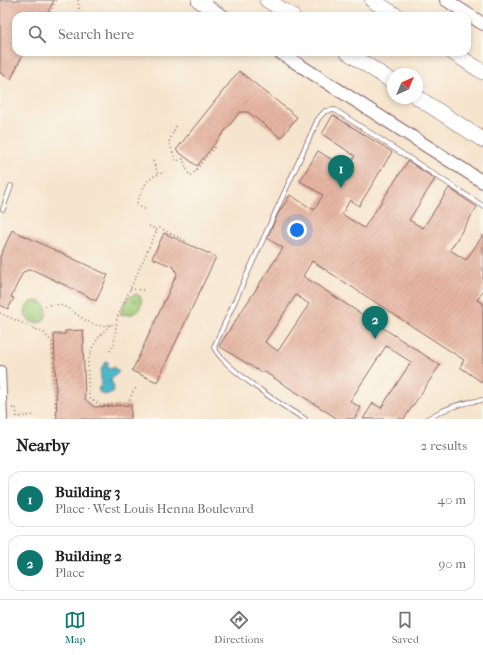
<!DOCTYPE html>
<html lang="en">
<head>
<meta charset="utf-8">
<style>
  :root { --surface:#fff; --page:#f6f6f6; --text:#202124; --muted:#757577; --line:#e0e0e0; --accent:#0f766e }
  body { margin:0; font-family:"IM FELL French Canon",serif; background:var(--page); color:var(--text) }
  .compass { position:absolute; left:387px; top:68px; width:36px; height:36px; border-radius:50%; background:var(--surface); box-shadow:0 2px 6px #0003; rotate:44deg }
  .you { position:absolute; left:297px; top:230px; width:14px; height:14px; margin:-10px; border:3px solid #fff; border-radius:50%; background:#1a73e8; box-shadow:0 0 0 6px #1a73e833 }
  .badge { display:grid; place-items:center; width:26px; height:26px; border-radius:50%; background:var(--accent); color:#fff; font-size:13px; font-weight:700 }
  .pin { position:absolute; translate:-50% -33px; filter:drop-shadow(0 1px 2px #0008) }
  .pin::after { content:''; position:absolute; top:21px; width:14px; height:12px; background:inherit; clip-path:polygon(0 0,100% 0,50% 100%) }
  .list { margin:0; padding:0; list-style:none }
  h2 { display:flex; justify-content:space-between; align-items:center; height:52px; margin:0; padding:0 16px; font-size:17px }
  h2 small { font-size:13px; font-weight:400; color:var(--muted) }
  .list li { display:grid; grid-template-columns:26px 1fr auto; gap:12px; align-items:center; box-sizing:border-box; height:56px; margin:0 8px 8px; padding:0 8px; border:1px solid var(--line); border-radius:12px }
  .list b { display:block; font-size:15px; white-space:nowrap }
  .list p { margin:0; font-size:13px; white-space:nowrap; color:var(--muted) }
  .list em { font-size:13px; font-style:normal; color:var(--muted) }
  .icon { flex:none; width:22px; height:22px; fill:none; stroke:currentColor; stroke-width:2; stroke-linecap:round; stroke-linejoin:round }
  .map { position:relative; flex:none; width:483px; height:419px; overflow:hidden }
  .search { position:absolute; background:var(--surface); box-shadow:0 2px 6px #0003; left:12px; right:12px; top:12px; height:44px; display:flex; align-items:center; gap:10px; box-sizing:border-box; padding:0 14px; border-radius:12px; color:var(--muted); font-size:15px }
  .sheet { height:180px; background:var(--surface) }
  nav { display:flex; justify-content:space-around; align-items:center; box-sizing:border-box; height:56px; border-top:1px solid var(--line); background:var(--surface); font-size:11px; color:var(--muted) }
  nav a { display:grid; justify-items:center; gap:2px }
  nav .on { color:var(--accent) }
  .map>svg:first-child { display:block }
  .park { fill:url(#park-crowns); stroke:#757652 }
  .water { fill:url(#water-ripples); stroke:#4c6c7a }
  .building { fill:url(#building-hatch); fill-rule:evenodd }
  .lines { fill:none; stroke-linecap:round; stroke-linejoin:round }
  .lane-casing { stroke:#866464; stroke-width:5.5 }
  .street-casing { stroke:#866464; stroke-width:10 }
  .secondary-casing { stroke:#866464; stroke-width:14 }
  .highway-casing { stroke:#866464; stroke-width:16 }
  .path { stroke:#866464; stroke-width:1.5; stroke-dasharray:1 3; stroke-linecap:butt }
  .lane { stroke:#fff; stroke-width:4 }
  .street { stroke:#fff; stroke-width:8 }
  .secondary { stroke:#fff; stroke-width:12 }
  .highway { stroke:#fff; stroke-width:15 }
</style>
</head>
<body>
<div class="map">
<svg width="483" height="419" viewBox="0 0 483 419">
  <defs>
    <pattern id="park-crowns" width="20" height="18" patternUnits="userSpaceOnUse"><rect width="20" height="18" fill="#a0cc79"/><path d="M2 6a3 3 0 1 1 6 0M12 15a3 3 0 1 1 6 0" fill="none" stroke="#8baf69"/></pattern>
    <pattern id="water-ripples" width="26" height="14" patternUnits="userSpaceOnUse"><rect width="26" height="14" fill="#4db8c9"/><path d="M2 4q2-2 4 0t4 0M15 11q2-2 4 0t4 0" fill="none" stroke="#4295a3"/></pattern>
    <pattern id="building-hatch" width="6" height="6" patternUnits="userSpaceOnUse"><rect width="6" height="6" fill="#e6b5a2"/><path d="M-1 1l2-2M0 6l6-6M5 7l2-2" fill="none" stroke="#c79b8c"/></pattern>
  </defs>
  <rect width="100%" height="100%" fill="#fbf7ec"/>
  <filter id="ink" filterUnits="userSpaceOnUse"><feTurbulence type="fractalNoise" baseFrequency=".025" numOctaves="2"/><feDisplacementMap in="SourceGraphic" scale="8" xChannelSelector="R" yChannelSelector="G"/><feConvolveMatrix kernelMatrix="1 2 1 2 8 2 1 2 1" color-interpolation-filters="sRGB"/></filter>
  <filter id="wash" filterUnits="userSpaceOnUse"><feTurbulence type="fractalNoise" baseFrequency=".012" numOctaves="4" result="noise"/><feDisplacementMap in="SourceGraphic" scale="16" xChannelSelector="R" yChannelSelector="G"/><feGaussianBlur stdDeviation="0.9" result="paint"/><feColorMatrix in="noise" values="0 0 0 0 0 0 0 0 0 0 0 0 0 0 0 0 0 1.4 0 .05"/><feComposite in="paint" operator="in"/></filter>
  <g filter="url(#wash)">
    <rect width="100%" height="100%" fill="#f6e5ce"/>
    <g class="park">
      <path d="M137,294L141,297C144,311 132,317 120,314L128,297Z"/>
      <circle cx="36" cy="312" r="11"/>
    </g>
    <path class="water" d="M107,361L109,364L107,366L110,369L113,366L119,372L111,380L114,387L113,392L105,395L100,393L98,388L100,387L102,382C99,374 100,367 107,361Z"/>
    <g id="blocks">
      <g class="building">
        <path d="M0,0H54L46,16H16V52H24L11,79L0,73Z"/>
        <path d="M239,71L297,117L281,138L248,112H240L197,166L176,150Z"/>
        <path d="M333,115L392,152L359,206L350,200L342,214L364,228L408,161L435,179L409,220L423,228L449,188L477,207L450,250L466,260L483,235V291L477,300L483,303V383L460,367L464,360L312,261L303,276L440,365L404,419H363L373,403L381,408L411,362L386,346L350,401L361,408L354,419H338L263,371L262,373L219,346L283,248L267,238L278,214L290,195L314,210L323,195L300,181L318,151L347,169L355,156L322,134ZM296,295L309,304L278,351L265,342Z"/>
        <path d="M12,230L108,275L96,301L88,297V296L31,269L23,272L11,297L14,298L8,309L0,305V257Z"/>
        <path d="M164,233L216,257L157,382L132,371L177,274L174,267L152,258Z"/>
        <path d="M83,330L84,343L83,344L85,399L94,407L131,405V419H57L54,334H65V331Z"/>
      </g>
    </g>
  </g>
  <g filter="url(#ink)">
    <use href="#blocks" fill-opacity="0" stroke="#866464" stroke-width="1"/>
    <g class="lines">
      <defs>
        <g id="lane">
          <path d="M3,209L11,186"/>
          <path d="M305,419C284,407 222,367 214,347L318,119L325,111L335,110L483,206"/>
          <path d="M427,419C445,408 462,402 483,400"/>
        </g>
        <path id="street" d="M1,370L3,419"/>
        <g id="secondary">
          <path d="M446,0L483,24"/>
          <path d="M198,1L223,16"/>
          <path d="M279,52L483,182"/>
        </g>
        <g id="highway">
          <path d="M199,0L205,4"/>
          <path d="M267,0L292,16"/>
          <path d="M372,0L397,16"/>
          <path d="M347,52L393,82"/>
          <path d="M452,52L483,72"/>
          <path d="M417,97L483,140"/>
        </g>
      </defs>
      <use href="#lane" class="lane-casing"/>
      <use href="#street" class="street-casing"/>
      <use href="#secondary" class="secondary-casing"/>
      <use href="#highway" class="highway-casing"/>
      <g class="path">
        <path d="M78,0L80,16"/>
        <path d="M49,16L56,0"/>
        <path d="M176,126L169,142L176,161L183,159L189,175H192L216,145"/>
        <path d="M153,161L158,174"/>
        <path d="M145,209L136,205C144,187 144,178 165,172"/>
        <path d="M149,226L157,230L160,228L188,242"/>
        <path d="M130,289L144,290"/>
        <path d="M45,306C65,299 77,318 93,324C100,327 108,325 115,324"/>
        <path d="M0,313L44,333L52,342L56,419"/>
        <path d="M110,325C84,351 87,362 89,397L100,405L128,403L133,392L137,387"/>
        <path d="M110,351L114,345L117,318L157,230"/>
        <path d="M12,408H16L17,417L34,415"/>
      </g>
      <use href="#lane" class="lane"/>
      <use href="#street" class="street"/>
      <use href="#secondary" class="secondary"/>
      <use href="#highway" class="highway"/>
    </g>
  </g>
</svg>
<svg class="compass" viewBox="-18 -18 36 36"><path d="M0-13l5 13h-10z" fill="#e53935"/><path d="M0 13l5-13h-10z" fill="#757577"/></svg>
<div class="you"></div>
<div class="pin badge" style="left:341px;top:188px">1</div>
<div class="pin badge" style="left:375px;top:339px">2</div>
<div class="search"><svg class="icon" aria-label="search" viewBox="0 0 24 24"><circle cx="10" cy="10" r="6"/><path d="M15 15l6 6"/></svg>Search here</div>
</div>
<section class="sheet">
<h2>Nearby<small>2 results</small></h2>
<ul class="list">
<li><span class="badge">1</span><div><b>Building 3</b><p>Place · West Louis Henna Boulevard</p></div><em>40 m</em></li>
<li><span class="badge">2</span><div><b>Building 2</b><p>Place</p></div><em>90 m</em></li>
</ul>
</section>
<nav>
<a class="on"><svg class="icon" aria-label="map" viewBox="0 0 24 24"><path d="M3 6l6-2 6 2 6-2v14l-6 2-6-2-6 2zM9 4v14M15 6v14"/></svg>Map</a>
<a><svg class="icon" aria-label="directions" viewBox="0 0 24 24"><path d="M12 3l9 9-9 9-9-9zM9 14v-3h6M13 9l2 2-2 2"/></svg>Directions</a>
<a><svg class="icon" aria-label="saved" viewBox="0 0 24 24"><path d="M7 4h10v16l-5-4-5 4z"/></svg>Saved</a>
</nav>
</body>
</html>
